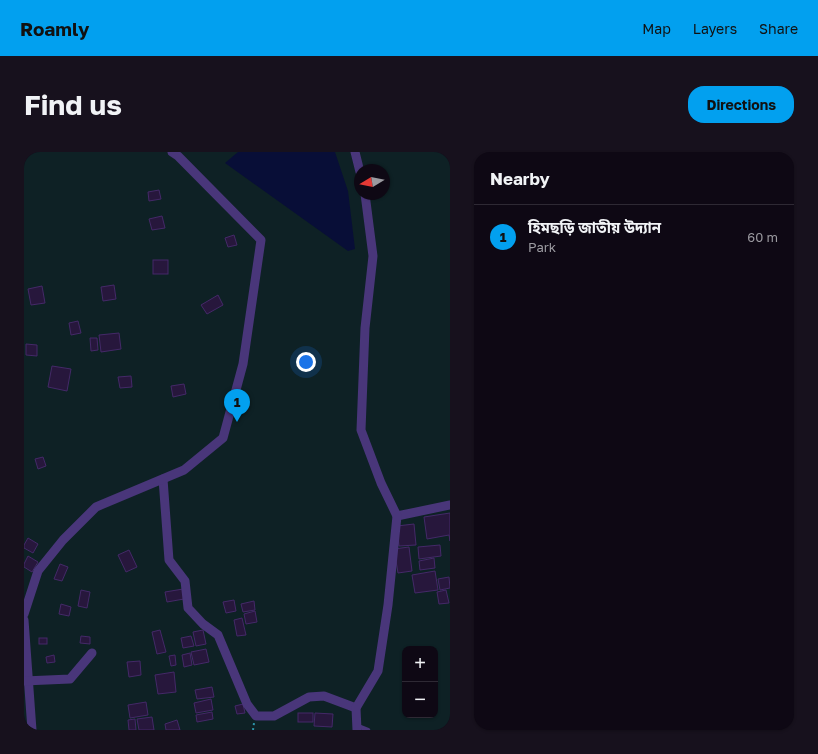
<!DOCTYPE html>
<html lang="en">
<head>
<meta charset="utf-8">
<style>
  :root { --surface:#0e0814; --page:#17111d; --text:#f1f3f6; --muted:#9b9aa0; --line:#2e2934; --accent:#02a0ef }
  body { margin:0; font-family:"Golos Text","Noto Sans Bengali",sans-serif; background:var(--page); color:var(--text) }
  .controls { position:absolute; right:12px; bottom:12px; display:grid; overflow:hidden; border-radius:8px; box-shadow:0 1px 3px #0004 }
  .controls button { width:36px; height:36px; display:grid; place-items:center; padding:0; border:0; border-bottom:1px solid var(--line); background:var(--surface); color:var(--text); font:20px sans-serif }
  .compass { position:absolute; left:330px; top:12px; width:36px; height:36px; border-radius:50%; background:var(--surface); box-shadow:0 1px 3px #0004; rotate:260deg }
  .you { position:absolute; left:282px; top:210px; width:14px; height:14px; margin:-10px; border:3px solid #fff; border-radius:50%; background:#1a73e8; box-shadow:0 0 0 6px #1a73e833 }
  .badge { display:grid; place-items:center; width:26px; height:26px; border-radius:50%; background:var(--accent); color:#111; font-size:13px; font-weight:700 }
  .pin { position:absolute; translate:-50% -33px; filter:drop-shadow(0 1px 2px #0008) }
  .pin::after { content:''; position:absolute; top:21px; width:14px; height:12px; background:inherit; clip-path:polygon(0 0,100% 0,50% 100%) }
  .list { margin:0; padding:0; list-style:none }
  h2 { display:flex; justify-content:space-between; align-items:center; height:52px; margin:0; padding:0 16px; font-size:17px }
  h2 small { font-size:13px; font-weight:400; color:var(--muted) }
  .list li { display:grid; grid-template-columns:26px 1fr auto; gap:12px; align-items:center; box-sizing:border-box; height:64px; padding:0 16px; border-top:1px solid var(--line) }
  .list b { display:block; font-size:15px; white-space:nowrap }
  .list p { margin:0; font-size:13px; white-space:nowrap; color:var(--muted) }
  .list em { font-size:13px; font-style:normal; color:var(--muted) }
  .map { position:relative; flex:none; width:426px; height:578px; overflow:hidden; border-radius:16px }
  header { display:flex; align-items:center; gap:24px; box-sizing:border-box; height:56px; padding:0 20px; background:var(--accent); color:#111 }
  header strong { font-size:19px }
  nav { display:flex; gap:22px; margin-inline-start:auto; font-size:14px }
  .intro { display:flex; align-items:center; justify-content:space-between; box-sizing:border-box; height:96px; padding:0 24px }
  h1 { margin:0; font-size:28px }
  .button { padding:10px 18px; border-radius:16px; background:var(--accent); color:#111; font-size:14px; font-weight:700 }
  main { display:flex; gap:24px; padding:0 24px }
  aside { flex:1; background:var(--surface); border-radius:16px; box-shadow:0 1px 3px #0004 }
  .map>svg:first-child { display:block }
  .green { fill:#0e2125; fill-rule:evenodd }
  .water { fill:#080e37 }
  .building { fill:#27173c; stroke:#442968 }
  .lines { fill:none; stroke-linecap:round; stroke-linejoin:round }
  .path { stroke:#2d96ac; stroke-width:2; stroke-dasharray:2 3; stroke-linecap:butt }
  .lane { stroke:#49367a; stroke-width:4.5 }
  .street { stroke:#49367a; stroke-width:9 }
</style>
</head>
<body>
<header>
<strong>Roamly</strong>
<nav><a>Map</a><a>Layers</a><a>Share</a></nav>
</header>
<div class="intro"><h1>Find us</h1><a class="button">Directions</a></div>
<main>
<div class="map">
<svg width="426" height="578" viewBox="0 0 426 578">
  <rect width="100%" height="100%" fill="#120b1b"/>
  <path class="green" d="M0,0H426V578H0ZM336,18H360V42H336ZM381,497H411V563H381Z"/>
  <path class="water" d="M214,0H311L324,39L331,97L324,99L201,11Z"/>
  <g class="building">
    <path d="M135,38L137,47L125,49L124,40Z"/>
    <path d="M138,64L141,76L128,78L125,67Z"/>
    <path d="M210,83L213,93L204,95L201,86Z"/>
    <rect x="129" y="108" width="15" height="14"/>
    <path d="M90,133L92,147L79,149L77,135Z"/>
    <path d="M18,134L21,151L7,153L4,137Z"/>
    <path d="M194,143L199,153L183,162L177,153Z"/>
    <path d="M54,169L57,181L47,183L45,171Z"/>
    <path d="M95,181L97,197L77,200L75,183Z"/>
    <path d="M66,186H73L74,198L67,199Z"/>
    <path d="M2,192L13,193V204L2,203Z"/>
    <path d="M28,214L47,217L43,239L24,235Z"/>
    <path d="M107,224L108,235L96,236L94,225Z"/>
    <path d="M160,232L162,242L149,245L147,234Z"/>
    <path d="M19,305L22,314L14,317L11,307Z"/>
    <path d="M426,361V389L425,383L403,387L400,365Z"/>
    <path d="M390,372L392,393L375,394L373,374Z"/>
    <path d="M4,386L14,392L9,401L0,396V393Z"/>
    <path d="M416,393L417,404L395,407L394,395Z"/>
    <path d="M385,395L388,419L374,421L370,397Z"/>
    <path d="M105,398L113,415L102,420L94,403Z"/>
    <path d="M4,404L14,410L8,420L0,415V412Z"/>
    <path d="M410,406L411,416L396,418L395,409Z"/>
    <path d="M36,412L44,415L38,429L30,427Z"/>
    <path d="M411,419L414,438L391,441L388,423Z"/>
    <path d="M425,425L426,436L416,438L414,427Z"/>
    <path d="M159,437L160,447L143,450L141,440Z"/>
    <path d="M57,438L66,440L63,456L54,454Z"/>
    <path d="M422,438L425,451L415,452L413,440Z"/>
    <path d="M210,448L212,459L202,461L199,450Z"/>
    <path d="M230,449L231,458L219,460L217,452Z"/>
    <path d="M37,452L47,455L45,464L35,462Z"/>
    <path d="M231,459L233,470L222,472L220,462Z"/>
    <path d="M218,466L222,483L213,484L210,468Z"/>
    <path d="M136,478L142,500L133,502L128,480Z"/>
    <path d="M179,478L182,492L172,494L169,480Z"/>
    <path d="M57,484L66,485V492L56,491Z"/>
    <path d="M167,484L170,494L159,496L157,486Z"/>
    <rect x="15" y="486" width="8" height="6"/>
    <path d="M182,497L185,510L170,513L167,500Z"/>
    <path d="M166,501L168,513L160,515L158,503Z"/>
    <path d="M30,503L31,510L23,511L22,505Z"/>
    <path d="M151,503L152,513L147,514L145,504Z"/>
    <path d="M116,509L117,523L105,525L103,510Z"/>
    <path d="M150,520L152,540L134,542L131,523Z"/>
    <path d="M188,535L190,545L173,547L171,538Z"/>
    <path d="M187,547L189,558L172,561L170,551Z"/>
    <path d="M122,550L124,563L106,566L104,553Z"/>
    <path d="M219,552L221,561L213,562L211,554Z"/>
    <path d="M188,560L189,567L173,570L172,563Z"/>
    <rect x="274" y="561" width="15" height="9"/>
    <path d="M291,561L309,562L308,575L290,574Z"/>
    <path d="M128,565L130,578H115L113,567Z"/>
    <path d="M111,567L112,578H105L104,568Z"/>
    <path d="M153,568L156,578H142L141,572Z"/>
  </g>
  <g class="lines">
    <path class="path" d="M229,578L230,571"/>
    <path class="lane" d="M334,574L344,578"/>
    <g class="street">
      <path d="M331,0L336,20"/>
      <path d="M139,327L145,408L161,429L164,456L179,472L194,483L223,552L232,564H250L285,545L300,544L332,556"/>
      <path d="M373,364L426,353"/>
      <path d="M0,462L14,419L39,388L72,355L160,318L199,286L219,212L237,88L154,4L148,0"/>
      <path d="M0,468L8,578"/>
      <path d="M0,529L46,527L68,501"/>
      <path d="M333,578L332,556L354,519L364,453L373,364L357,331L337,278L341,176L349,104L341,42"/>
    </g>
  </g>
</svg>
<div class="controls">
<button>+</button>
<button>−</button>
</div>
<svg class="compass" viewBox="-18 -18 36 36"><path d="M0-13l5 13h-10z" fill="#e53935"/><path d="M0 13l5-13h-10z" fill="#9b9aa0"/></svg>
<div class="you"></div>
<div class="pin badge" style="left:213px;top:270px">1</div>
</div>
<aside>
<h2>Nearby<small></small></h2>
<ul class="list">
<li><span class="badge">1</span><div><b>হিমছড়ি জাতীয় উদ্যান</b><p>Park</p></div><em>60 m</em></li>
</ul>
</aside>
</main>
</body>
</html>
